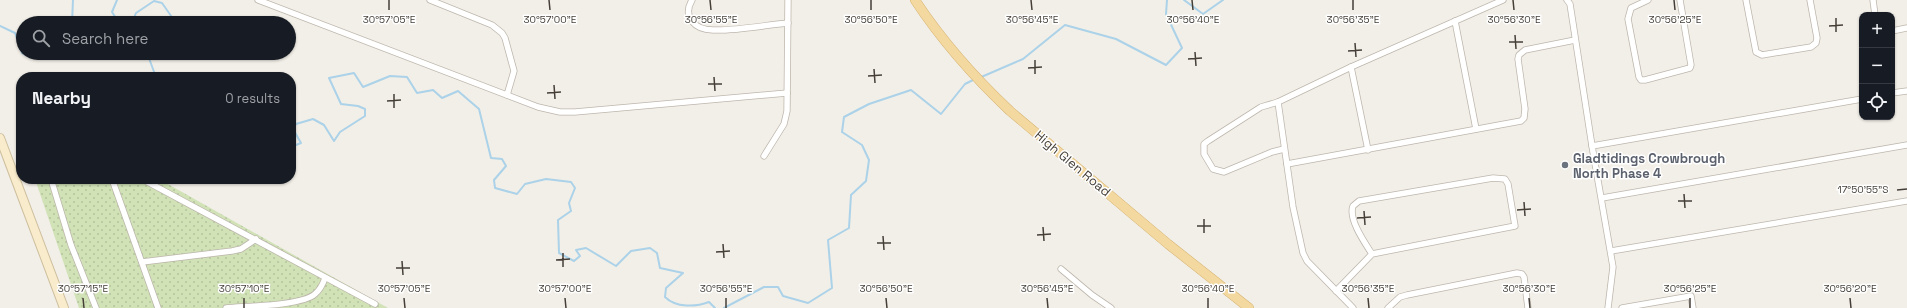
<!DOCTYPE html>
<html lang="en">
<head>
<meta charset="utf-8">
<style>
  :root { --surface:#171b24; --page:#20242c; --text:#f1f3f6; --muted:#9ea1a6; --line:#363941 }
  body { margin:0; font-family:"Space Grotesk",sans-serif; background:var(--page); color:var(--text) }
  .controls { position:absolute; right:12px; top:12px; display:grid; overflow:hidden; border-radius:8px; box-shadow:0 1px 3px #0004 }
  .controls button { width:36px; height:36px; display:grid; place-items:center; padding:0; border:0; border-bottom:1px solid var(--line); background:var(--surface); color:var(--text); font:20px sans-serif }
  .list { margin:0; padding:0; list-style:none }
  h2 { display:flex; justify-content:space-between; align-items:center; height:52px; margin:0; padding:0 16px; font-size:17px }
  h2 small { font-size:13px; font-weight:400; color:var(--muted) }
  .icon { flex:none; width:22px; height:22px; fill:none; stroke:currentColor; stroke-width:2; stroke-linecap:round; stroke-linejoin:round }
  .map { position:relative; flex:none; width:1907px; height:308px; overflow:hidden }
  .search { position:absolute; background:var(--surface); box-shadow:0 1px 3px #0004; left:16px; top:16px; width:280px; height:44px; display:flex; align-items:center; gap:10px; box-sizing:border-box; padding:0 14px; border-radius:22px; color:var(--muted); font-size:15px }
  .panel { position:absolute; background:var(--surface); box-shadow:0 1px 3px #0004; left:16px; top:72px; width:280px; height:112px; border-radius:16px }
  .map>svg:first-child { display:block }
  .grass { fill:url(#grass-dots) }
  .lines { fill:none; stroke-linecap:round; stroke-linejoin:round }
  .stream { stroke:#abd2e8; stroke-width:2 }
  .street-casing { stroke:#bdb6ac; stroke-width:7 }
  .secondary-casing { stroke:#cdbe9d; stroke-width:10 }
  .primary-casing { stroke:#d6b472; stroke-width:10 }
  .street { stroke:#fff; stroke-width:5.5 }
  .secondary { stroke:#f9eccc; stroke-width:8 }
  .primary { stroke:#f3d8a0; stroke-width:9 }
  .ticks { fill:none; stroke:#453f38; stroke-width:1.5 }
  .worship-dot { fill:#6b7280; stroke:#fff; stroke-width:1.5 }
  .labels { text-anchor:middle; stroke-width:3; stroke-linejoin:round; paint-order:stroke }
  .worship-label { font-size:13px; font-weight:bold; fill:#5b616d; stroke:#fff; text-anchor:start }
  .street-label { font-size:13px; fill:#453f38; stroke:#fff }
  .ticks-label { font-size:10px; text-anchor:middle; fill:#453f38; stroke:#fff; stroke-width:3; stroke-linejoin:round; paint-order:stroke }
</style>
</head>
<body>
<div class="map">
<svg width="1907" height="308" viewBox="0 0 1907 308">
  <defs>
    <pattern id="grass-dots" width="8" height="8" patternUnits="userSpaceOnUse"><rect width="8" height="8" fill="#d0e2b6"/><path d="M2 2h.1M6 6h.1" fill="none" stroke="#b4c39d" stroke-width="1.8" stroke-linecap="round"/></pattern>
  </defs>
  <rect width="100%" height="100%" fill="#f2efe8"/>
  <path class="grass" d="M35,179H159L388,308H79Z"/>
  <g class="lines">
    <g class="stream">
      <path d="M117,0L112,12L119,23"/>
      <path d="M1184,0L1203,14L1223,0"/>
      <path d="M72,23L73,0"/>
      <path d="M132,23L136,13L154,1L162,3L176,23"/>
      <path d="M0,26L15,33L22,53L32,58L43,53"/>
      <path d="M147,53L156,77"/>
      <path d="M979,78L1023,59L1065,25L1116,39L1166,65L1182,48L1166,14L1167,0"/>
      <path d="M291,147L301,143L293,129L296,124L313,119L324,125L334,141L340,132L365,116V109L358,106L341,104L329,78L354,73L363,87L390,76L407,77L417,93L433,90L442,98L458,91L479,109L491,158L502,159L506,166L494,180L495,188L517,194L525,184L546,179L571,182L575,188L569,203L571,211L558,220L559,253L574,261L580,256L576,250L586,248L616,266L631,251L650,248L657,253L660,268L683,273L666,288L665,297C676,308 696,307 709,302L715,308"/>
      <path d="M724,308L764,287H778L783,296L808,303L832,288L828,240L849,228L851,195L866,181L869,160L862,145L842,132L844,117L869,104L911,90L941,114L965,84L975,79"/>
    </g>
    <defs>
      <g id="street">
        <path d="M258,0L538,107L560,112H575L787,93"/>
        <path d="M430,0L492,25L502,33L505,38L514,71L507,95"/>
        <path d="M692,0C682,17 695,30 713,30C735,31 766,25 788,23"/>
        <path d="M1567,0L1570,4L1592,146L1613,267L1608,308"/>
        <path d="M1648,0L1631,8L1628,19L1639,77L1641,80H1645L1690,68L1691,65L1680,0"/>
        <path d="M1746,0L1756,52L1762,55L1811,47L1816,43L1817,38L1810,0"/>
        <path d="M1873,0L1875,15"/>
        <path d="M1455,21L1476,129"/>
        <path d="M1892,31L1907,28"/>
        <path d="M1351,67L1368,150"/>
        <path d="M1892,93L1907,91"/>
        <path d="M1278,102L1261,107L1208,141L1204,144V154L1213,169L1224,172L1272,152L1284,149"/>
        <path d="M1592,146L1862,99"/>
        <path d="M764,156L784,124L787,111L788,0"/>
        <path d="M1287,164L1521,121L1524,118L1525,109L1518,59L1519,55L1525,50L1575,40"/>
        <path d="M51,179L71,245L96,308"/>
        <path d="M112,179L158,308"/>
        <path d="M142,179L375,304"/>
        <path d="M1602,198L1907,145"/>
        <path d="M1611,251L1907,201"/>
        <path d="M142,262L232,251L241,249L256,239"/>
        <path d="M1061,269L1092,295L1111,308"/>
        <path d="M1336,291L1372,254L1515,226L1508,184L1505,179L1493,178L1359,201L1353,206C1348,219 1365,243 1372,254"/>
        <path d="M226,308C247,306 301,306 315,294C321,289 323,284 325,278"/>
        <path d="M1353,308L1307,261L1303,253L1293,207L1278,102L1351,67L1503,0"/>
        <path d="M1388,308L1400,297L1407,295L1517,273L1522,274L1524,277L1528,308"/>
        <path d="M1622,308L1691,296L1693,308"/>
      </g>
      <path id="secondary" d="M0,138L64,308"/>
      <path id="primary" d="M915,0C942,41 974,77 1010,111L1168,244L1249,308"/>
    </defs>
    <use href="#street" class="street-casing"/>
    <use href="#secondary" class="secondary-casing"/>
    <use href="#primary" class="primary-casing"/>
    <use href="#street" class="street"/>
    <use href="#secondary" class="secondary"/>
    <use href="#primary" class="primary"/>
  </g>
  <path class="ticks" d="M389,0V10M549,0L550,10M710,0L711,10M871,0V10M1031,0L1032,10M1192,0L1193,10M1353,0V10M1513,0L1514,10M1674,0L1675,10M1836,18V32M1829,26L1843,25M1515,35L1516,49M1509,42H1523M1355,43L1356,57M1348,51L1362,50M1195,52L1196,66M1188,59L1202,58M1035,60V74M1028,68L1042,67M874,69L875,83M868,76L882,75M714,77L715,91M708,84H722M554,85L555,99M547,93L561,92M394,94V108M387,101L401,100M1897,190L1907,189M1684,194L1685,208M1678,201H1692M1524,202L1525,216M1517,210L1531,209M1364,211L1365,225M1357,218L1371,217M1204,219V233M1197,226H1211M1043,227L1044,241M1037,235L1051,234M883,236L884,250M877,243H891M723,244L724,258M716,252L730,251M563,253V267M556,260L570,259M402,261L403,275M396,268H410M83,298L84,308M244,298V308M404,298L405,308M565,298L566,308M726,298V308M886,298L887,308M1047,298L1048,308M1208,298V308M1368,298L1369,308M1529,298L1530,308M1690,298V308M1850,298L1851,308"/>
  <circle class="worship-dot" cx="1565" cy="165" r="4"/>
  <g class="labels">
    <g class="worship-label">
      <text x="1573" y="163">Gladtidings Crowbrough<tspan x="1573" dy="15">North Phase 4</tspan></text>
    </g>
    <g class="street-label">
      <text transform="translate(1073 163) rotate(40)" y="5">High Glen Road</text>
    </g>
  </g>
  <g class="ticks-label">
    <text x="711" y="23">30°56'55"E</text>
    <text x="1193" y="23">30°56'40"E</text>
    <text x="389" y="23">30°57'05"E</text>
    <text x="550" y="23">30°57'00"E</text>
    <text x="871" y="23">30°56'50"E</text>
    <text x="1032" y="23">30°56'45"E</text>
    <text x="1353" y="23">30°56'35"E</text>
    <text x="1514" y="23">30°56'30"E</text>
    <text x="1675" y="23">30°56'25"E</text>
    <text x="1863" y="193">17°50'55"S</text>
    <text x="83" y="292">30°57'15"E</text>
    <text x="244" y="292">30°57'10"E</text>
    <text x="404" y="292">30°57'05"E</text>
    <text x="565" y="292">30°57'00"E</text>
    <text x="726" y="292">30°56'55"E</text>
    <text x="886" y="292">30°56'50"E</text>
    <text x="1047" y="292">30°56'45"E</text>
    <text x="1208" y="292">30°56'40"E</text>
    <text x="1368" y="292">30°56'35"E</text>
    <text x="1529" y="292">30°56'30"E</text>
    <text x="1690" y="292">30°56'25"E</text>
    <text x="1850" y="292">30°56'20"E</text>
  </g>
</svg>
<div class="controls">
<button>+</button>
<button>−</button>
<button><svg class="icon" aria-label="locate" viewBox="0 0 24 24"><circle cx="12" cy="12" r="6"/><path d="M12 2v4M12 18v4M2 12h4M18 12h4"/></svg></button>
</div>
<div class="search"><svg class="icon" aria-label="search" viewBox="0 0 24 24"><circle cx="10" cy="10" r="6"/><path d="M15 15l6 6"/></svg>Search here</div>
<section class="panel">
<h2>Nearby<small>0 results</small></h2>
<ul class="list">
</ul>
</section>
</div>
</body>
</html>
